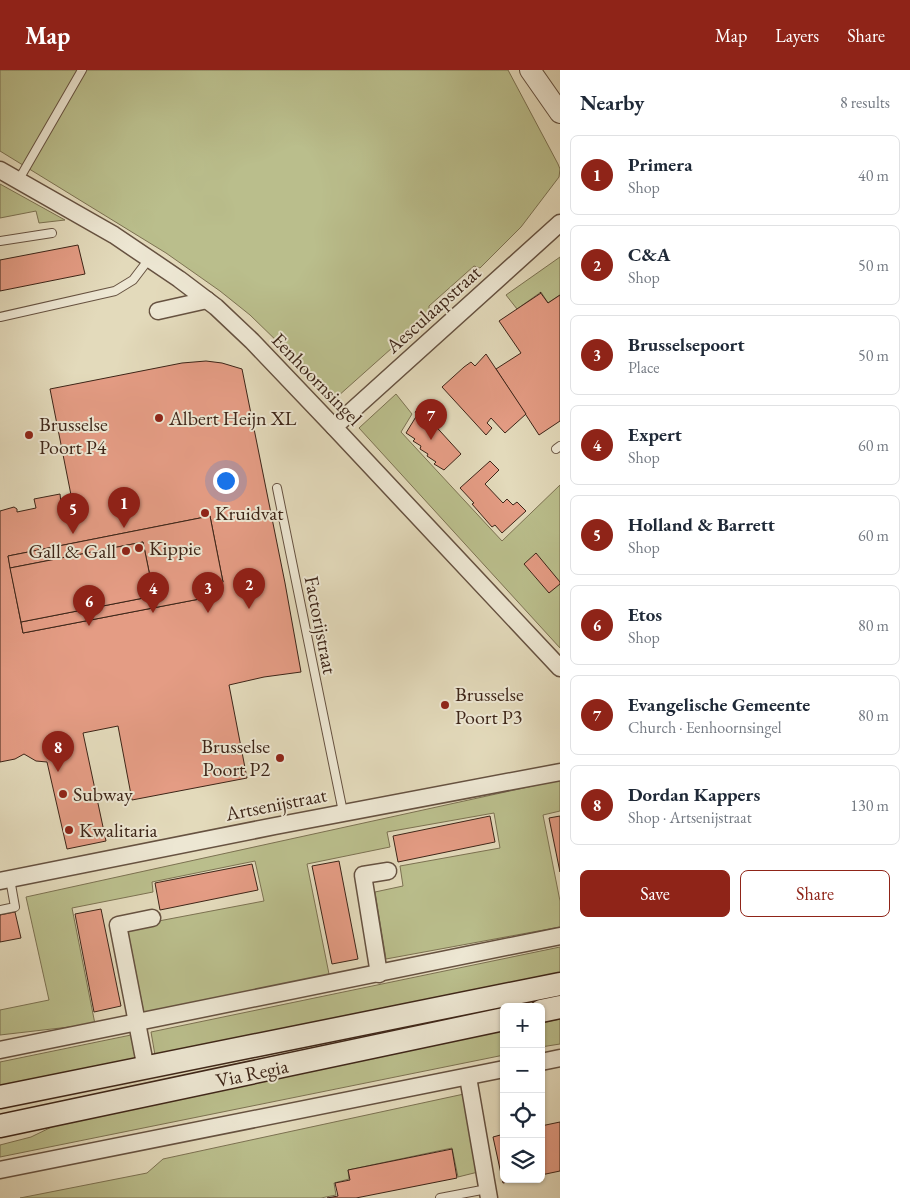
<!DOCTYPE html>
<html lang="en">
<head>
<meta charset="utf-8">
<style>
  :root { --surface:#fff; --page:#f2f2f3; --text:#1f2937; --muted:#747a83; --line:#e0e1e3; --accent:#8f2418 }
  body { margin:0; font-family:"EB Garamond",serif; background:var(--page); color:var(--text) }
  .controls { position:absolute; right:15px; bottom:15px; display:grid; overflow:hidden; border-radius:8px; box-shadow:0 1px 4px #0004 }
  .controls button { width:45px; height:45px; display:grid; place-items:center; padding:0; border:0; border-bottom:1px solid var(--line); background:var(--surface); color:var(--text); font:25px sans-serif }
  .you { position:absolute; left:225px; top:410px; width:18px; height:18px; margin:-12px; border:4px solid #fff; border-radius:50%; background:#1a73e8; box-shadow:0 0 0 8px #1a73e833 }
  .badge { display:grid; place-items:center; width:32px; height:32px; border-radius:50%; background:var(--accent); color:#fff; font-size:16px; font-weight:700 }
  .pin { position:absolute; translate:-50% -41px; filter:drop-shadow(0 1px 2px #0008) }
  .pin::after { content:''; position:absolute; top:26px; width:18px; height:15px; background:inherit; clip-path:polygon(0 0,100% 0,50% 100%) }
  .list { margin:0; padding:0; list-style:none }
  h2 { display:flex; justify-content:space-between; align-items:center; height:65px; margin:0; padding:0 20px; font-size:21px }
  h2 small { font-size:16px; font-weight:400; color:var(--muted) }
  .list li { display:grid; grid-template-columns:32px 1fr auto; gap:15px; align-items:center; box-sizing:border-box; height:80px; margin:0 10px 10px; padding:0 10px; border:1px solid var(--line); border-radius:8px }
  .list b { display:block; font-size:19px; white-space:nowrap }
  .list p { margin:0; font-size:16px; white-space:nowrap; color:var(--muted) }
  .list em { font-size:16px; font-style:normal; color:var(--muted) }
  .actions { display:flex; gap:10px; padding:15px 20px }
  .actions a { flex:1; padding:11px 0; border:1px solid var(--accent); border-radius:8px; text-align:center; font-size:18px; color:var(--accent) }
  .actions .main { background:var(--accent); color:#fff }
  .icon { flex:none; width:28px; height:28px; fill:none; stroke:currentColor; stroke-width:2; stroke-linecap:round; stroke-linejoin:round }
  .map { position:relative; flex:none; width:560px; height:1128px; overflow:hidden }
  header { display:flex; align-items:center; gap:30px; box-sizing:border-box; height:70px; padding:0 25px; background:var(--accent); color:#fff }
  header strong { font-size:24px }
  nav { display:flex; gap:28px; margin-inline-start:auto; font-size:18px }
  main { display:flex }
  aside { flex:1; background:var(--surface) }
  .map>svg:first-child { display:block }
  .green { fill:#babe8c; stroke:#7c7252 }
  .building { fill:#e49c84; stroke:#3d2518; fill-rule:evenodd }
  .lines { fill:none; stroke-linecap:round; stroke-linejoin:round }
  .service-casing { stroke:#665241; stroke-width:10 }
  .minor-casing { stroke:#665241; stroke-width:19 }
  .tertiary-casing { stroke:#665241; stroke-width:22 }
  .secondary-casing { stroke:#3d2518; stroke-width:25 }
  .service { stroke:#ede7d3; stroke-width:8 }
  .minor { stroke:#ede7d3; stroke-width:16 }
  .tertiary { stroke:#ede7d3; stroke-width:20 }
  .secondary { stroke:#ede7d3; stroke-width:22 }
  .poi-dot { fill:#8f2418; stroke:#ede7d3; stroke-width:2 }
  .labels { text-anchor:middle; stroke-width:4; stroke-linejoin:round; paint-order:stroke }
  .street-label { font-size:20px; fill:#3d2518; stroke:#ede7d3 }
  .poi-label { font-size:20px; fill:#3d2518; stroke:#ede7d3; text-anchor:start }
</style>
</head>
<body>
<header>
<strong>Map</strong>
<nav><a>Map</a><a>Layers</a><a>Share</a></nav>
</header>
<main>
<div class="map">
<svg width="560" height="1128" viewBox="0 0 560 1128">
  <rect width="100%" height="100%" fill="#e3dabb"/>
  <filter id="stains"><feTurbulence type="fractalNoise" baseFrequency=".004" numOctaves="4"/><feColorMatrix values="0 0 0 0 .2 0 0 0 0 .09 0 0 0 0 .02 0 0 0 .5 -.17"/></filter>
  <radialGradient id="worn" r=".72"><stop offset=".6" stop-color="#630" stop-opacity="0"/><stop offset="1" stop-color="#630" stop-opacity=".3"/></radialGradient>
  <g class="green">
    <path d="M0,0H508L558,94L560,99L559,107L521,157L480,198L474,196L429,236V245L337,327L331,329L284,278L250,245L220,221L166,183L0,81Z"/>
    <path d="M0,114L65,150L39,153L36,141L0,148Z"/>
    <path d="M560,187V225L548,233L541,222L517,239L506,225Z"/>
    <path d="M396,324L412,344L401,362L502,471L560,415V578L359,358Z"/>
    <path d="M560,710V741L543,745L560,831V857L386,889L375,822L403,816L400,796L500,778L494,743L387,762L390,777L307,794L330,909L144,944L127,857L264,831L255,791L152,812L153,822L72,838L95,954L0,965V940L49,930L26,827Z"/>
    <path d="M560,877V904L155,985L151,962Z"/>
    <path d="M560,949V974L541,977V953Z"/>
    <path d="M504,960V985L0,1087V1075L31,1067L60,1053Z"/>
    <path d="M131,965L136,993L0,1017V992Z"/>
    <path d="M464,1024L478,1102L458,1107L452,1078L348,1100L349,1109L334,1113L336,1125L321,1128H20L147,1103L163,1089Z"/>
  </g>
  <g class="building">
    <path d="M78,175L85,204L0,221V190Z"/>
    <path d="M540,222L548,233L560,225V351L539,365L496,299L521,283L499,251L541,223Z"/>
    <path d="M486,284L526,344L505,363L491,348L487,353L492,358L486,365L442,317L464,297L471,292L475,296Z"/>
    <path d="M206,291L222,293L242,299L285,513L301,602L264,607L229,615L247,708L132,730L118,656L83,663L106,771L67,779L47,692L36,691L24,684L15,689L0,692V441L14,437L17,439V442L36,438L34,429L60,424L61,433L72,430L50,319L182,293ZM210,446L223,512L210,527L23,563L8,486Z"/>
    <path d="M419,338L461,384L444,400L434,394L436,392L427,386L428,384L420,379L421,376L413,371L415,369L406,363L417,345L415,342Z"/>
    <path d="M490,391L499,400L485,414L503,433L507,429L513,435L517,432L526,441L502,463L495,455L492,457L472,434L474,433L460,418Z"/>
    <path d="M210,446L223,512L210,527L23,563L21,552L154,526L143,472L10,498L8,486Z"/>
    <path d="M143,472L154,526L21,552L10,498Z"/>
    <path d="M536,483L560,512V514L549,523L524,494Z"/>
    <path d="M490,746L495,772L398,792L393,766Z"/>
    <path d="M560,746V802L549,748Z"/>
    <path d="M339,791L358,889L332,894L312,796Z"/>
    <path d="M252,794L258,820L160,840L155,813Z"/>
    <path d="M101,839L121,936L94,942L75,844Z"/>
    <path d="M15,842L21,868L0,872V845Z"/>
    <path d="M560,1052V1101L541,1105V1056Z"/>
    <path d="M504,1064V1109H522L503,1113L493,1067Z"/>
    <path d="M452,1079L457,1108L356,1128H327L338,1126L335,1113L350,1110L348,1100Z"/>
  </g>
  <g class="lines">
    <defs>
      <g id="service">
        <path d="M18,111L82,0"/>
        <path d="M0,171L52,163"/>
        <path d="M0,247L115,221L133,210L149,189"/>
        <path d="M556,379L560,376"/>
        <path d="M277,418L343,742"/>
        <path d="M0,840L15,837L10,809"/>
        <path d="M440,1128L487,1119"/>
      </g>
      <g id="minor">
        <path d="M0,100L114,165L179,209L216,237L252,271L334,357L560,598"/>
        <path d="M158,241L207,230"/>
        <path d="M334,357L560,153"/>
        <path d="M0,811L275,756L560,702"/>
        <path d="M379,904L363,805L388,801"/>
        <path d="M0,980L560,866"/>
        <path d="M541,992L560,988"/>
        <path d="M146,999L118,855L152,848"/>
        <path d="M468,1007L489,1128"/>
        <path d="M0,1100L504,999"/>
      </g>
      <path id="tertiary" d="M530,0L560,43"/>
      <g id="secondary">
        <path d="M541,941L560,937"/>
        <path d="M0,1027L560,914"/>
        <path d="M0,1056L504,949"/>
      </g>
    </defs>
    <use href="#service" class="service-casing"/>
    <use href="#minor" class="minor-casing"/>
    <use href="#tertiary" class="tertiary-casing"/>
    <use href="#secondary" class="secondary-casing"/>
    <use href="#service" class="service"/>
    <use href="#minor" class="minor"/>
    <use href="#tertiary" class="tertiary"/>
    <use href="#secondary" class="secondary"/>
  </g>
  <g class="poi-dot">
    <circle cx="159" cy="348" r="5"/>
    <circle cx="29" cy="365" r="5"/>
    <circle cx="205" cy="443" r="5"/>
    <circle cx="139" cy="478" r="5"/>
    <circle cx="126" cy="481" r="5"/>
    <circle cx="445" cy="635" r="5"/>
    <circle cx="280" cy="688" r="5"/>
    <circle cx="63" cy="724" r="5"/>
    <circle cx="69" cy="760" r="5"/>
  </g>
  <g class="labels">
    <g class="street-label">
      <text transform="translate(433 239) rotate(-42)" y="7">Aesculaapstraat</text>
      <text transform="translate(317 309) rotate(46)" y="7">Eenhoornsingel</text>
      <text transform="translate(321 555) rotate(79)" y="7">Factorijstraat</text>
      <text transform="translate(276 734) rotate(-11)" y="7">Artsenijstraat</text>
      <text transform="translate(252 1003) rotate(-12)" y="7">Via Regia</text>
    </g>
    <g class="poi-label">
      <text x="169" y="355">Albert Heijn XL</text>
      <text x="39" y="361">Brusselse<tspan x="39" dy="23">Poort P4</tspan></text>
      <text x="215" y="450">Kruidvat</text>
      <text x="149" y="485">Kippie</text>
      <text x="116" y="488" text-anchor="end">Gall &amp; Gall</text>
      <text x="455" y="631">Brusselse<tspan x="455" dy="23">Poort P3</tspan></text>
      <text x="270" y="683" text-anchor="end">Brusselse<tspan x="270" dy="23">Poort P2</tspan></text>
      <text x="73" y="731">Subway</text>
      <text x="79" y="767">Kwalitaria</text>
    </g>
  </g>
  <rect width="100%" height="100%" filter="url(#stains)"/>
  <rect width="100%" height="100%" fill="url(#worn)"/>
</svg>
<div class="controls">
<button>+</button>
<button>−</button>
<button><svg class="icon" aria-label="locate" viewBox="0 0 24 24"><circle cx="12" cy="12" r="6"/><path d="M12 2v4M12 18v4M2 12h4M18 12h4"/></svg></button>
<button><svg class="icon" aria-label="layers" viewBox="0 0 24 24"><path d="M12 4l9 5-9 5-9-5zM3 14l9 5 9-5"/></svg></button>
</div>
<div class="you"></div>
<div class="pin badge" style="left:124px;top:458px">1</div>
<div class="pin badge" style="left:249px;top:539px">2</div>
<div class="pin badge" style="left:208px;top:543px">3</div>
<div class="pin badge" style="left:153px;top:543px">4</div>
<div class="pin badge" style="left:73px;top:464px">5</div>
<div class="pin badge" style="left:89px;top:556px">6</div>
<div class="pin badge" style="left:431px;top:370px">7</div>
<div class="pin badge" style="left:58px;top:702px">8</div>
</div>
<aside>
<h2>Nearby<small>8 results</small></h2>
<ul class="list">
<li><span class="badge">1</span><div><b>Primera</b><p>Shop</p></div><em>40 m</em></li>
<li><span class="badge">2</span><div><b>C&amp;A</b><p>Shop</p></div><em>50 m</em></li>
<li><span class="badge">3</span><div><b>Brusselsepoort</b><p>Place</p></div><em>50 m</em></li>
<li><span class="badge">4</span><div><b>Expert</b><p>Shop</p></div><em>60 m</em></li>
<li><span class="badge">5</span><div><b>Holland &amp; Barrett</b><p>Shop</p></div><em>60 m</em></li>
<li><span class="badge">6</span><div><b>Etos</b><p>Shop</p></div><em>80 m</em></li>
<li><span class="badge">7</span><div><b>Evangelische Gemeente</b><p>Church · Eenhoornsingel</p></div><em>80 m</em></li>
<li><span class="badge">8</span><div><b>Dordan Kappers</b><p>Shop · Artsenijstraat</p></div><em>130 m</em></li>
</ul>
<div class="actions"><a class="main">Save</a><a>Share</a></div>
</aside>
</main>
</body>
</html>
